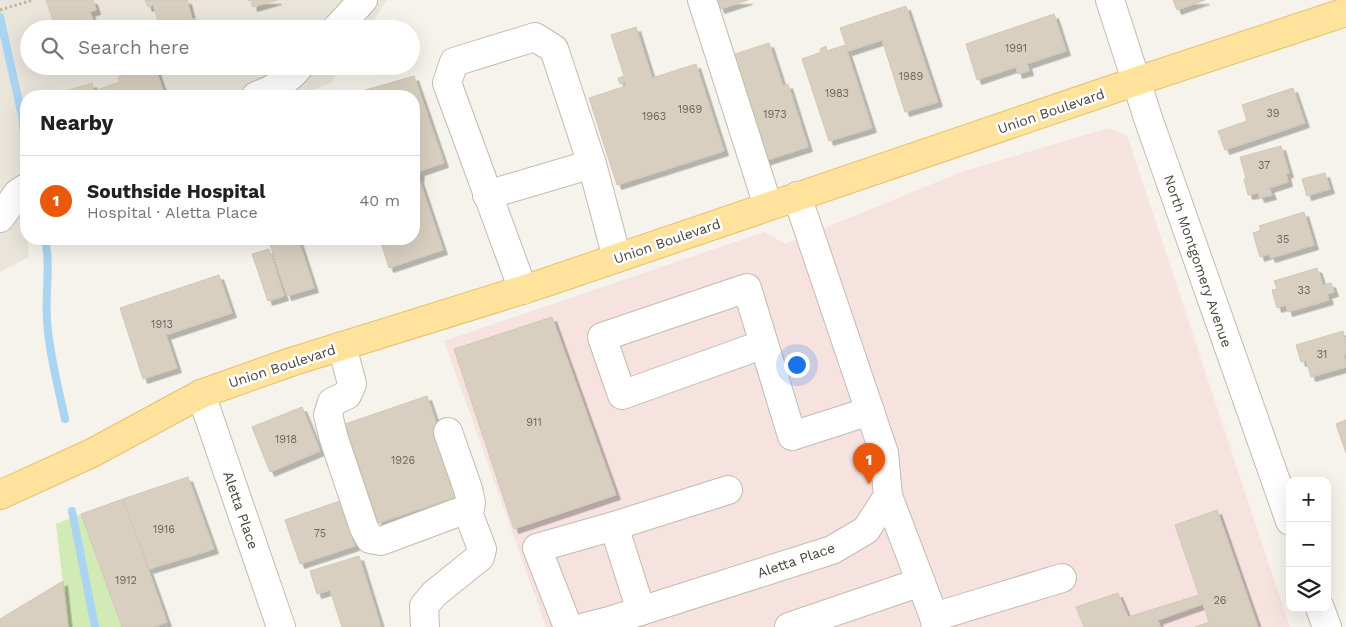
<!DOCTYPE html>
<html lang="en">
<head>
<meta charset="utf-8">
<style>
  :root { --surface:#fff; --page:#f2f2f2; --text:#202124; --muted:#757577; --line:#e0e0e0; --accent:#ea580c }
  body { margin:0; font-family:"Work Sans",sans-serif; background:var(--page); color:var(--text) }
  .controls { position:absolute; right:15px; bottom:15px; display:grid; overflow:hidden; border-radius:10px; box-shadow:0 5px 20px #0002 }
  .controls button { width:45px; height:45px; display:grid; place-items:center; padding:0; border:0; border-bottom:1px solid var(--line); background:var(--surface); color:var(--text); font:25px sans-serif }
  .you { position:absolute; left:796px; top:364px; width:18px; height:18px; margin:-12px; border:4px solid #fff; border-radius:50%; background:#1a73e8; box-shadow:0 0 0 8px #1a73e833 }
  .badge { display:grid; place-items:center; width:32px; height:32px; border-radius:50%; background:var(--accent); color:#fff; font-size:16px; font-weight:700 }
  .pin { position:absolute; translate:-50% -41px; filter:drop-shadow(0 1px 2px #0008) }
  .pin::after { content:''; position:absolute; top:26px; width:18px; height:15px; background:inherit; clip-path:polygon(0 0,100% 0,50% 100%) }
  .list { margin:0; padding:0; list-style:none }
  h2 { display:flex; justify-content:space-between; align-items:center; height:65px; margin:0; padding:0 20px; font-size:21px }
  h2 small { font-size:16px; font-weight:400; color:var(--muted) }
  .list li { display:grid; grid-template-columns:32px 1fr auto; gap:15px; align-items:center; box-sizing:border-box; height:90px; padding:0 20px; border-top:1px solid var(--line) }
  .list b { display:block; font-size:19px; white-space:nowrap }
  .list p { margin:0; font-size:16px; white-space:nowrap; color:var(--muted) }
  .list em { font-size:16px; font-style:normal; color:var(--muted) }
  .icon { flex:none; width:28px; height:28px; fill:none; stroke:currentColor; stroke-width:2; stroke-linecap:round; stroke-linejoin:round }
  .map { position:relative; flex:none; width:1346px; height:627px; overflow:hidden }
  .search { position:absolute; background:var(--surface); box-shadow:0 5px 20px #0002; left:20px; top:20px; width:400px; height:55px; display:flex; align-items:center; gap:12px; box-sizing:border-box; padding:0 18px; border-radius:28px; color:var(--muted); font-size:19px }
  .panel { position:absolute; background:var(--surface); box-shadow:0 5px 20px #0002; left:20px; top:90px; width:400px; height:155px; border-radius:20px }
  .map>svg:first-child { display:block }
  .residential { fill:#eae5da }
  .medical { fill:#f6e3e0 }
  .green { fill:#d2eab5 }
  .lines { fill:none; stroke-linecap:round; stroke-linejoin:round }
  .stream { stroke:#a9d4f2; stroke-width:8 }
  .building { fill:#d8cfc1; stroke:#d3c7b4; filter:url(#shadow) }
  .minor-casing { stroke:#c2bbae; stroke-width:30 }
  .major-casing { stroke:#e6c16a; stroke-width:30 }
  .path { stroke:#c4b79f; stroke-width:3; stroke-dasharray:2.5 2.5; stroke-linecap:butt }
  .minor { stroke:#fff; stroke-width:28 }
  .major { stroke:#ffe39c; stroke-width:28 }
  .labels { text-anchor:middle; stroke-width:5; stroke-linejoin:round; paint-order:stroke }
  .number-label { font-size:11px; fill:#6e675b }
  .street-label { font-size:14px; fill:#4b4439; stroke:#fff }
</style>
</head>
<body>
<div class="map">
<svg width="1346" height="627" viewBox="0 0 1346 627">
  <defs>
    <filter id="shadow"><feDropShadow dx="4.5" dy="4.5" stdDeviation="0" flood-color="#0004"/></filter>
  </defs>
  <rect width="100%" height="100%" fill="#f6f3ec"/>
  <path class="residential" d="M0,0H387L368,29H29V66H342L331,83L298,96H26V239H28L29,257L0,272Z"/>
  <path class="medical" d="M1109,128L1127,136L1290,627H546L444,341L764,232L785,244L964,171Z"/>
  <path class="green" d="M81,514L122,627H68L56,524Z"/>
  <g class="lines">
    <g class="stream">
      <path d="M0,17L22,116L26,151"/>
      <path d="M45,239C51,266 45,292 47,320C49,353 58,386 65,419"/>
      <path d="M72,511L95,627"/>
    </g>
  </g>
  <g class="building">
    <path d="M46,0H93L96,10L90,12L95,25L85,29H56Z"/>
    <path d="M145,0H187L192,19H196L199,29H153L160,26L153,5L148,7Z"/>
    <path d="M247,0H277L253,7L252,1Z"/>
    <path d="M717,0H748L720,9Z"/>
    <path d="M1173,0H1205L1177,10Z"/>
    <path d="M906,6L938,102L905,112L882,40L848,51L840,28Z"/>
    <path d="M1054,14L1066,51L1027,64L1029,71L1018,74L1016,67L977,80L966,44Z"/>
    <path d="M636,27L652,78L696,64L724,151L617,185L589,98L626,86L625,82L620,84L618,78L624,76L611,35Z"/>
    <path d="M769,43L783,86L788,84L808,147L764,161L729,56Z"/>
    <path d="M845,45L872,128L829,141L802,59L821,52L820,49L826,46L827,51Z"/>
    <path d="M144,69L145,73L156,70L165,96H67L66,91L92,83L94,91L120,82L118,77Z"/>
    <path d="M414,76L444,163L420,171L419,179L443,250L389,268L380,239H414V96H345Z"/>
    <path d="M1293,88L1305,123L1225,150L1218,131L1247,121L1242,105Z"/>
    <path d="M1281,146L1289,173L1286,174L1288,182L1269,188L1272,195L1260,198L1258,193L1248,195L1244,179L1246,178L1240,157Z"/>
    <path d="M1325,173L1330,189L1307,196L1302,179Z"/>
    <path d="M1304,212L1314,245L1271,258L1269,254L1260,257L1253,233L1261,230L1259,226Z"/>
    <path d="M268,239H298L314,288L287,296Z"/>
    <path d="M269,249L284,296L268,301L252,254Z"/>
    <path d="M1317,268L1323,285L1331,283L1334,292L1327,294L1329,300L1288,312L1286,305L1277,308L1272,290L1277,289L1274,281Z"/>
    <path d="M219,275L232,313L166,335L177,368L143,379L120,308Z"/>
    <path d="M552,317L616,495L514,529L454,349Z"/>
    <path d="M1343,331L1346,343V354L1344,355L1346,367L1311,377L1306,360L1301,362L1296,345Z"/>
    <path d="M427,396L461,495L378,523L345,424Z"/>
    <path d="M302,407L320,451L270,472L252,427Z"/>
    <path d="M1346,420V453L1336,424Z"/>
    <path d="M188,477L214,549L149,569L123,499Z"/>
    <path d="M123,499L167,622L154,627H122L81,514Z"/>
    <path d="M340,501L355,546L300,564L285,520Z"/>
    <path d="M1217,510L1258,627H1195L1209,622L1203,604L1158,620L1160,627H1084L1076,607L1118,593L1128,617L1199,595L1175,525Z"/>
    <path d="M359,556L381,627H342L330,590L317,594L310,571Z"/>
    <path d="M63,581L68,627H0V619Z"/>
  </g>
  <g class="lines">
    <defs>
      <g id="minor">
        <path d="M702,0L768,206"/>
        <path d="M1110,0L1149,121L1290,521"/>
        <path d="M336,29L363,0"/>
        <path d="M256,96C274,90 288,80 300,66"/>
        <path d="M487,195L592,164"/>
        <path d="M0,218L18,193L26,188"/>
        <path d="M523,290L447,83L454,62L535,37L554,49L592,164L617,258"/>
        <path d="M764,344L622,395L602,337L747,288L792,436L870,411"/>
        <path d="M342,346L352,384L347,395L332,402L328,415L334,439L364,528L370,539L381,541L459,512L469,515"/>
        <path d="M201,394L281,627"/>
        <path d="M888,496L934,617L936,627"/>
        <path d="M614,526L641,611"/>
        <path d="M1320,608L1327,627"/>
        <path d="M934,617L1062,578"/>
        <path d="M425,627L424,606L434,594L480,557L482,549L469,515L471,502L468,489L448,432"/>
        <path d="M568,627L537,548L614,526L728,490"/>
        <path d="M585,627L609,621L832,550L866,530L888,496L884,453L797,196"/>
        <path d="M789,627L921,582"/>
      </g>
      <path id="major" d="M0,495L92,453L201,394L291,362L541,284L1137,81L1346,12"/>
    </defs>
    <use href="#minor" class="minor-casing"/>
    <use href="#major" class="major-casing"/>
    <path class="path" d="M0,10L33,0"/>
    <use href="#minor" class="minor"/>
    <use href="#major" class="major"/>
  </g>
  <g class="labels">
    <g class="number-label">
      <text x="1016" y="52">1991</text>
      <text x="911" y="80">1989</text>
      <text x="837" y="97">1983</text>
      <text x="690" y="113">1969</text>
      <text x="1273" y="117">39</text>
      <text x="775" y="118">1973</text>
      <text x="654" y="120">1963</text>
      <text x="1264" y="169">37</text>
      <text x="1283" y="243">35</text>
      <text x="1304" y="294">33</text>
      <text x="162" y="328">1913</text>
      <text x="1322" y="358">31</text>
      <text x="534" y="426">911</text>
      <text x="286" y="443">1918</text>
      <text x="403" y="464">1926</text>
      <text x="164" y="533">1916</text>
      <text x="320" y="537">75</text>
      <text x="126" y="584">1912</text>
      <text x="1220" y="604">26</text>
    </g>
    <g class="street-label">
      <text transform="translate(1051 111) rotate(-19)" y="5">Union Boulevard</text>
      <text transform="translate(667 241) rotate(-19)" y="5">Union Boulevard</text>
      <text transform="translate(1198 261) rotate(71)" y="5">North Montgomery Avenue</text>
      <text transform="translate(282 366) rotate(-18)" y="5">Union Boulevard</text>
      <text transform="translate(241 510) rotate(71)" y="5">Aletta Place</text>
      <text transform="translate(796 560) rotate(-19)" y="5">Aletta Place</text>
    </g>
  </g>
</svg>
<div class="controls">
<button>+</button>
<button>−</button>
<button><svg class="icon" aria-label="layers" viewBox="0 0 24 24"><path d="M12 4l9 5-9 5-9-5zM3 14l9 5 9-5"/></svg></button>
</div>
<div class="you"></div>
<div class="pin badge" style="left:869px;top:484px">1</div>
<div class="search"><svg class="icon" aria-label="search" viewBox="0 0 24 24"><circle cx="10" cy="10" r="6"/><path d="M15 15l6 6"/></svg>Search here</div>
<section class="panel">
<h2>Nearby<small></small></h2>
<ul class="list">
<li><span class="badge">1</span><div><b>Southside Hospital</b><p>Hospital · Aletta Place</p></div><em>40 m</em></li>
</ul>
</section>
</div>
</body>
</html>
